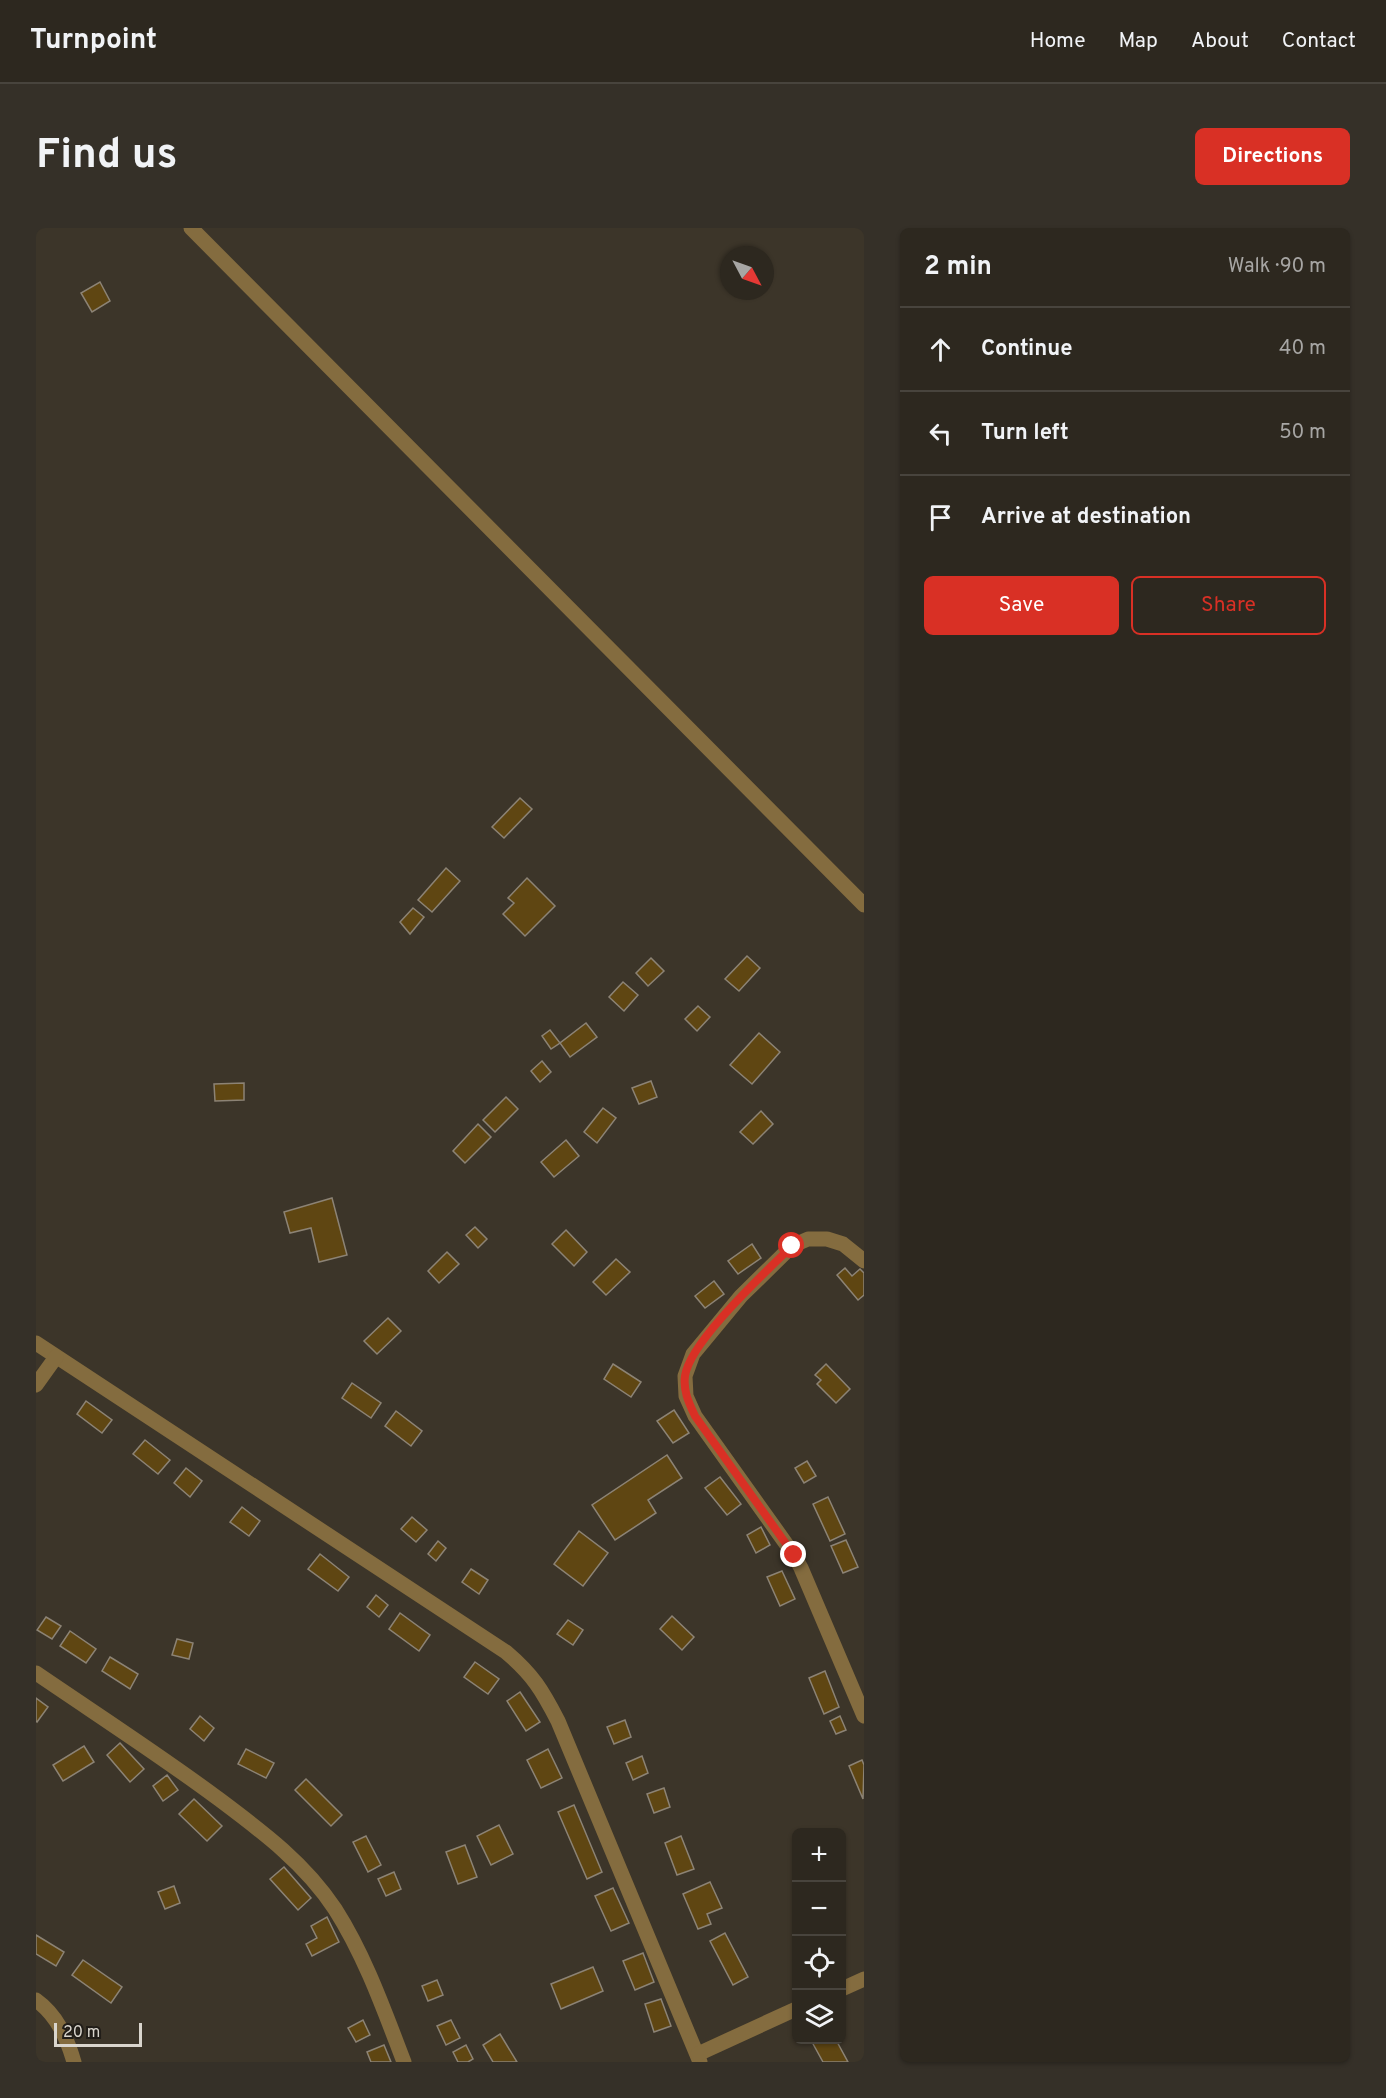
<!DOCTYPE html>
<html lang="en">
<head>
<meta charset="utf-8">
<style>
  :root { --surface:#2d281f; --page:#353028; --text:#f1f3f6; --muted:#a7a6a4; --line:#48443d; --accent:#d93025 }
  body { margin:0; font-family:Overpass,sans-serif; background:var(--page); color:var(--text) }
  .controls { position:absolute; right:18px; bottom:18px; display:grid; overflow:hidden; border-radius:9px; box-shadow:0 2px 4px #0004 }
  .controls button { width:54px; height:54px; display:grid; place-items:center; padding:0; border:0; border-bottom:2px solid var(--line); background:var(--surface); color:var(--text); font:30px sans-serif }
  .compass { position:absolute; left:684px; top:18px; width:54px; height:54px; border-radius:50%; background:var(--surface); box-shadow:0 2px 4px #0004; rotate:131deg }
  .scale { position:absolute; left:18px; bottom:15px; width:88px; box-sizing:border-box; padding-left:6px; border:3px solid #d9d5cd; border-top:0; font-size:16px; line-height:21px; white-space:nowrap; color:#d9d5cd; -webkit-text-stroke:4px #211d18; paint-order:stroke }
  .stop { position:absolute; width:18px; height:18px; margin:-14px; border:4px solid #d93025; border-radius:50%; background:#fff }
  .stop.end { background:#d93025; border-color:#fff; box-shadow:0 2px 6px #0008 }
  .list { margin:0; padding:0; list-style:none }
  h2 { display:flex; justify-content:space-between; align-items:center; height:78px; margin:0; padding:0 24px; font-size:26px }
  h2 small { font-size:20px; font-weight:400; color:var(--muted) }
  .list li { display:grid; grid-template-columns:39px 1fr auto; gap:18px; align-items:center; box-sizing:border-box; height:84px; padding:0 24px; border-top:2px solid var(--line) }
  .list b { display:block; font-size:22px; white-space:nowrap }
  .list em { font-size:20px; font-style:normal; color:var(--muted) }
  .actions { display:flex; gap:12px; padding:18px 24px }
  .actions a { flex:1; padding:14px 0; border:2px solid var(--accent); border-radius:9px; text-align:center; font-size:21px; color:var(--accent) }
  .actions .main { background:var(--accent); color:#fff }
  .icon { flex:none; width:33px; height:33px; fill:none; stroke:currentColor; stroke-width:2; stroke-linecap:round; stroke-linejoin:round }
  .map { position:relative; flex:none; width:828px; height:1834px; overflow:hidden; border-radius:9px }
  header { display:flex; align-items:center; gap:36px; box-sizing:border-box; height:84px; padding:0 30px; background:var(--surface); border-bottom:2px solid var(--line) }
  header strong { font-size:28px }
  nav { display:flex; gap:33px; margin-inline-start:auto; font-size:21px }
  .intro { display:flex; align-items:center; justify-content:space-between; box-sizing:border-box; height:144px; padding:0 36px }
  h1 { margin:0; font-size:42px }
  .button { padding:15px 27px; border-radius:9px; background:var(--accent); color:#fff; font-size:21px; font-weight:700 }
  main { display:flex; gap:36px; padding:0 36px }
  aside { flex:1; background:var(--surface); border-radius:9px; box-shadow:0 2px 4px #0004 }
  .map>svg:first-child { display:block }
  .building { fill:#5f4612; stroke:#8c8375; stroke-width:1.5 }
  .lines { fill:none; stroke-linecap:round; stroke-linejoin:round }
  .minor { stroke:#846c3f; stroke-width:15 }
  .route { stroke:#d93025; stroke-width:8 }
</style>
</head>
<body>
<header>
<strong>Turnpoint</strong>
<nav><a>Home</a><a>Map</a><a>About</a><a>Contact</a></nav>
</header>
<div class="intro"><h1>Find us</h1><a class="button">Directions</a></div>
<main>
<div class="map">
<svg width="828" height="1834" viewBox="0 0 828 1834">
  <rect width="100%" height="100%" fill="#3c3529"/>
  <g class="building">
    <path d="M64,54L74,73L56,84L45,65Z"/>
    <path d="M484,570L496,581L468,610L456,599Z"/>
    <path d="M410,640L424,653L396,684L382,672Z"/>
    <path d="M491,650L519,678L489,708L467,686L478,675L472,670Z"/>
    <path d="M377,680L388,689L374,706L364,694Z"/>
    <path d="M711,728L724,740L703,763L689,751Z"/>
    <path d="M615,730L628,743L612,758L600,745Z"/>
    <path d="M587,754L602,767L588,783L573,769Z"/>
    <path d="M662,778L674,789L661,803L649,791Z"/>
    <path d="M550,795L561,809L534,829L524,815Z"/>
    <path d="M514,802L524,815L515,821L506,808Z"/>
    <path d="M723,805L744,824L716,856L694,837Z"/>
    <path d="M506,833L515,844L504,854L495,843Z"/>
    <path d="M615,853L621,869L603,876L596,860Z"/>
    <path d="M208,855V872L179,873L178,856Z"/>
    <path d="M470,869L482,881L459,904L447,892Z"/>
    <path d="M567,880L580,890L561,915L548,904Z"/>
    <path d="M725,883L737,896L717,916L704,904Z"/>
    <path d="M442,896L455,909L429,935L417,923Z"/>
    <path d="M530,912L543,928L518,949L505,934Z"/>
    <path d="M296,970L311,1027L283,1034L275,1000L254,1005L248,984Z"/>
    <path d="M439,999L451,1011L442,1020L430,1007Z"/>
    <path d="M530,1002L551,1024L538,1038L516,1016Z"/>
    <path d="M716,1016L725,1030L702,1046L692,1033Z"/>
    <path d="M411,1024L423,1036L403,1055L392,1043Z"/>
    <path d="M580,1031L594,1044L570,1067L557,1054Z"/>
    <path d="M809,1040L816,1048L824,1041L828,1045V1067L822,1072L801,1047Z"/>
    <path d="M678,1053L688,1066L669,1080L659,1068Z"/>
    <path d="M352,1090L365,1103L341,1126L328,1113Z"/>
    <path d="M577,1136L605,1154L595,1169L568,1151Z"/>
    <path d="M790,1136L814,1161L800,1175L781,1156L785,1152L779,1147Z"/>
    <path d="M316,1155L345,1175L335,1190L306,1170Z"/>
    <path d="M50,1173L76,1192L66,1205L41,1186Z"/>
    <path d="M638,1182L653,1205L637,1215L621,1193Z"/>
    <path d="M360,1183L386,1203L375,1218L349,1198Z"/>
    <path d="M109,1212L134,1232L122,1246L97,1226Z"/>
    <path d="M631,1227L646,1250L612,1272L620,1285L579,1312L556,1277Z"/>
    <path d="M771,1233L780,1248L768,1255L759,1240Z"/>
    <path d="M150,1240L166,1253L154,1269L138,1255Z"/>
    <path d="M684,1249L705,1276L691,1287L669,1260Z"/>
    <path d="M792,1269L809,1306L794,1313L777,1276Z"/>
    <path d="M206,1279L224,1293L213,1308L194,1294Z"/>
    <path d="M376,1289L391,1302L380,1314L365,1301Z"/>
    <path d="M725,1299L734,1317L720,1325L711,1307Z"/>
    <path d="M543,1303L572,1325L547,1358L518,1336Z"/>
    <path d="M810,1312L822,1339L807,1345L795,1318Z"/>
    <path d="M402,1313L410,1320L400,1333L392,1326Z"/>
    <path d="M284,1326L313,1349L302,1363L272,1341Z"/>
    <path d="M435,1341L452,1352L443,1366L426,1354Z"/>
    <path d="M746,1343L759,1371L744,1378L731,1349Z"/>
    <path d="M340,1367L352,1377L343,1389L331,1379Z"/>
    <path d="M364,1385L394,1407L383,1423L353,1401Z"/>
    <path d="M636,1388L658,1409L646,1422L624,1401Z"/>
    <path d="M10,1389L25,1398L16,1411L1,1402Z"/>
    <path d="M532,1392L547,1402L537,1417L521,1406Z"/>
    <path d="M34,1403L60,1421L50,1435L24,1418Z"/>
    <path d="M141,1411L157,1415L153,1431L136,1427Z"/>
    <path d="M74,1429L102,1446L94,1461L66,1443Z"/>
    <path d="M439,1434L463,1451L452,1466L428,1449Z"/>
    <path d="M789,1443L803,1479L788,1486L773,1450Z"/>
    <path d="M484,1464L504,1494L490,1503L471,1473Z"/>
    <path d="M0,1470L12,1479L1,1494L0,1493Z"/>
    <path d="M164,1488L178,1500L168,1513L154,1501Z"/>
    <path d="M804,1488L810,1502L800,1506L794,1493Z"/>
    <path d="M589,1492L595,1509L578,1516L571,1499Z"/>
    <path d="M84,1515L108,1541L94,1554L71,1527Z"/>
    <path d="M48,1518L58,1534L27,1553L17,1537Z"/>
    <path d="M210,1521L238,1535L230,1550L202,1536Z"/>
    <path d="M512,1521L526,1550L505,1560L491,1532Z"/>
    <path d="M606,1528L612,1545L597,1552L590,1535Z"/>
    <path d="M826,1532L828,1537L827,1571L813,1538Z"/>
    <path d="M131,1547L142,1562L127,1573L117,1558Z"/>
    <path d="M270,1551L306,1587L295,1598L259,1562Z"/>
    <path d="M628,1560L634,1579L618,1585L611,1566Z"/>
    <path d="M158,1571L186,1598L171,1613L143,1586Z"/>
    <path d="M538,1577L566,1644L551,1651L522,1584Z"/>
    <path d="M463,1597L477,1626L455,1637L441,1608Z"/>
    <path d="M330,1608L345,1637L332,1644L317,1614Z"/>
    <path d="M645,1608L658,1641L641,1647L629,1615Z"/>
    <path d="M429,1617L441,1649L422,1656L410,1624Z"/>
    <path d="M248,1639L275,1670L262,1682L234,1651Z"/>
    <path d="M358,1644L365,1661L350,1668L342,1651Z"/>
    <path d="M674,1654L686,1680L671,1686L675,1696L662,1701L647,1666Z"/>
    <path d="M138,1658L144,1675L129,1681L122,1664Z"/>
    <path d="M577,1660L593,1695L575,1703L559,1668Z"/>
    <path d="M291,1689L303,1714L276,1728L270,1716L281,1710L275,1698Z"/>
    <path d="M689,1705L712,1749L697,1757L674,1713Z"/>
    <path d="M0,1707L28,1724L20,1738L0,1726Z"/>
    <path d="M607,1725L618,1754L599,1762L587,1733Z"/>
    <path d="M47,1732L86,1759L75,1775L36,1747Z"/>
    <path d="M557,1739L567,1763L525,1781L515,1756Z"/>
    <path d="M401,1752L407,1767L392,1773L386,1758Z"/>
    <path d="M625,1771L635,1798L618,1804L609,1776Z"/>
    <path d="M327,1792L334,1807L320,1814L312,1800Z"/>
    <path d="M415,1792L424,1810L410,1817L401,1798Z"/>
    <path d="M464,1806L481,1834H457L447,1817Z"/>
    <path d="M782,1812H800L812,1834H787L776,1814Z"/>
    <path d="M348,1817L355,1834H335L331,1824Z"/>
    <path d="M430,1817L437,1831L432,1834H422L417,1824Z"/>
  </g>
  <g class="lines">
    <g class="minor">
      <path d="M155,0L828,677"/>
      <path d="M828,1033L807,1016L791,1011H772L756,1018L705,1068L657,1126L649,1148L650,1168L659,1188L758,1327L765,1340L828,1488"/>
      <path d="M0,1115L470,1424C497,1447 506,1462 522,1493L664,1834"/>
      <path d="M0,1157L20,1129"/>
      <path d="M0,1445C60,1486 122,1526 180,1569C224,1602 268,1634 299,1681C329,1728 348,1782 368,1834"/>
      <path d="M806,1761L828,1751"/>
      <path d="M0,1772C21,1787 31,1810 38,1834"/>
      <path d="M662,1826L760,1781"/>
    </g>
  </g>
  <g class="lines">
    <path class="route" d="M756,1018C730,1044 654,1113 649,1148C647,1163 653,1175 659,1188L758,1327"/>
  </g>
</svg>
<div class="controls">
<button>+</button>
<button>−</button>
<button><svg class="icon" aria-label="locate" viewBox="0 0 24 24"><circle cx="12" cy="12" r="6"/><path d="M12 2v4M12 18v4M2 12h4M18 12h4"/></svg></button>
<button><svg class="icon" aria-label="layers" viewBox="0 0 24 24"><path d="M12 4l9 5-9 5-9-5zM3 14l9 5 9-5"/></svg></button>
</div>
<svg class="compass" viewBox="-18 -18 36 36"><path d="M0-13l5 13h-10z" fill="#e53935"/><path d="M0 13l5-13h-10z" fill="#a7a6a4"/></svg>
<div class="scale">20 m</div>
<div class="stop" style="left:756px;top:1018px"></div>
<div class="stop end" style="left:758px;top:1327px"></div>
</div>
<aside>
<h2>2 min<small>Walk · 90 m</small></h2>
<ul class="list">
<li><svg class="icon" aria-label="ahead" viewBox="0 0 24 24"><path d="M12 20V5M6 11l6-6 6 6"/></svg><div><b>Continue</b></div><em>40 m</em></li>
<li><svg class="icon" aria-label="left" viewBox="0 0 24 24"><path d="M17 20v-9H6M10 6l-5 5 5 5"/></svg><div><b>Turn left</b></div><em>50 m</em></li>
<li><svg class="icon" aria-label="arrive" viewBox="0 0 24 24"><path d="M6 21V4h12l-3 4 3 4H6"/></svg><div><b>Arrive at destination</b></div></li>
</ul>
<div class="actions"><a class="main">Save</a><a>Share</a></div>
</aside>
</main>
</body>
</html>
